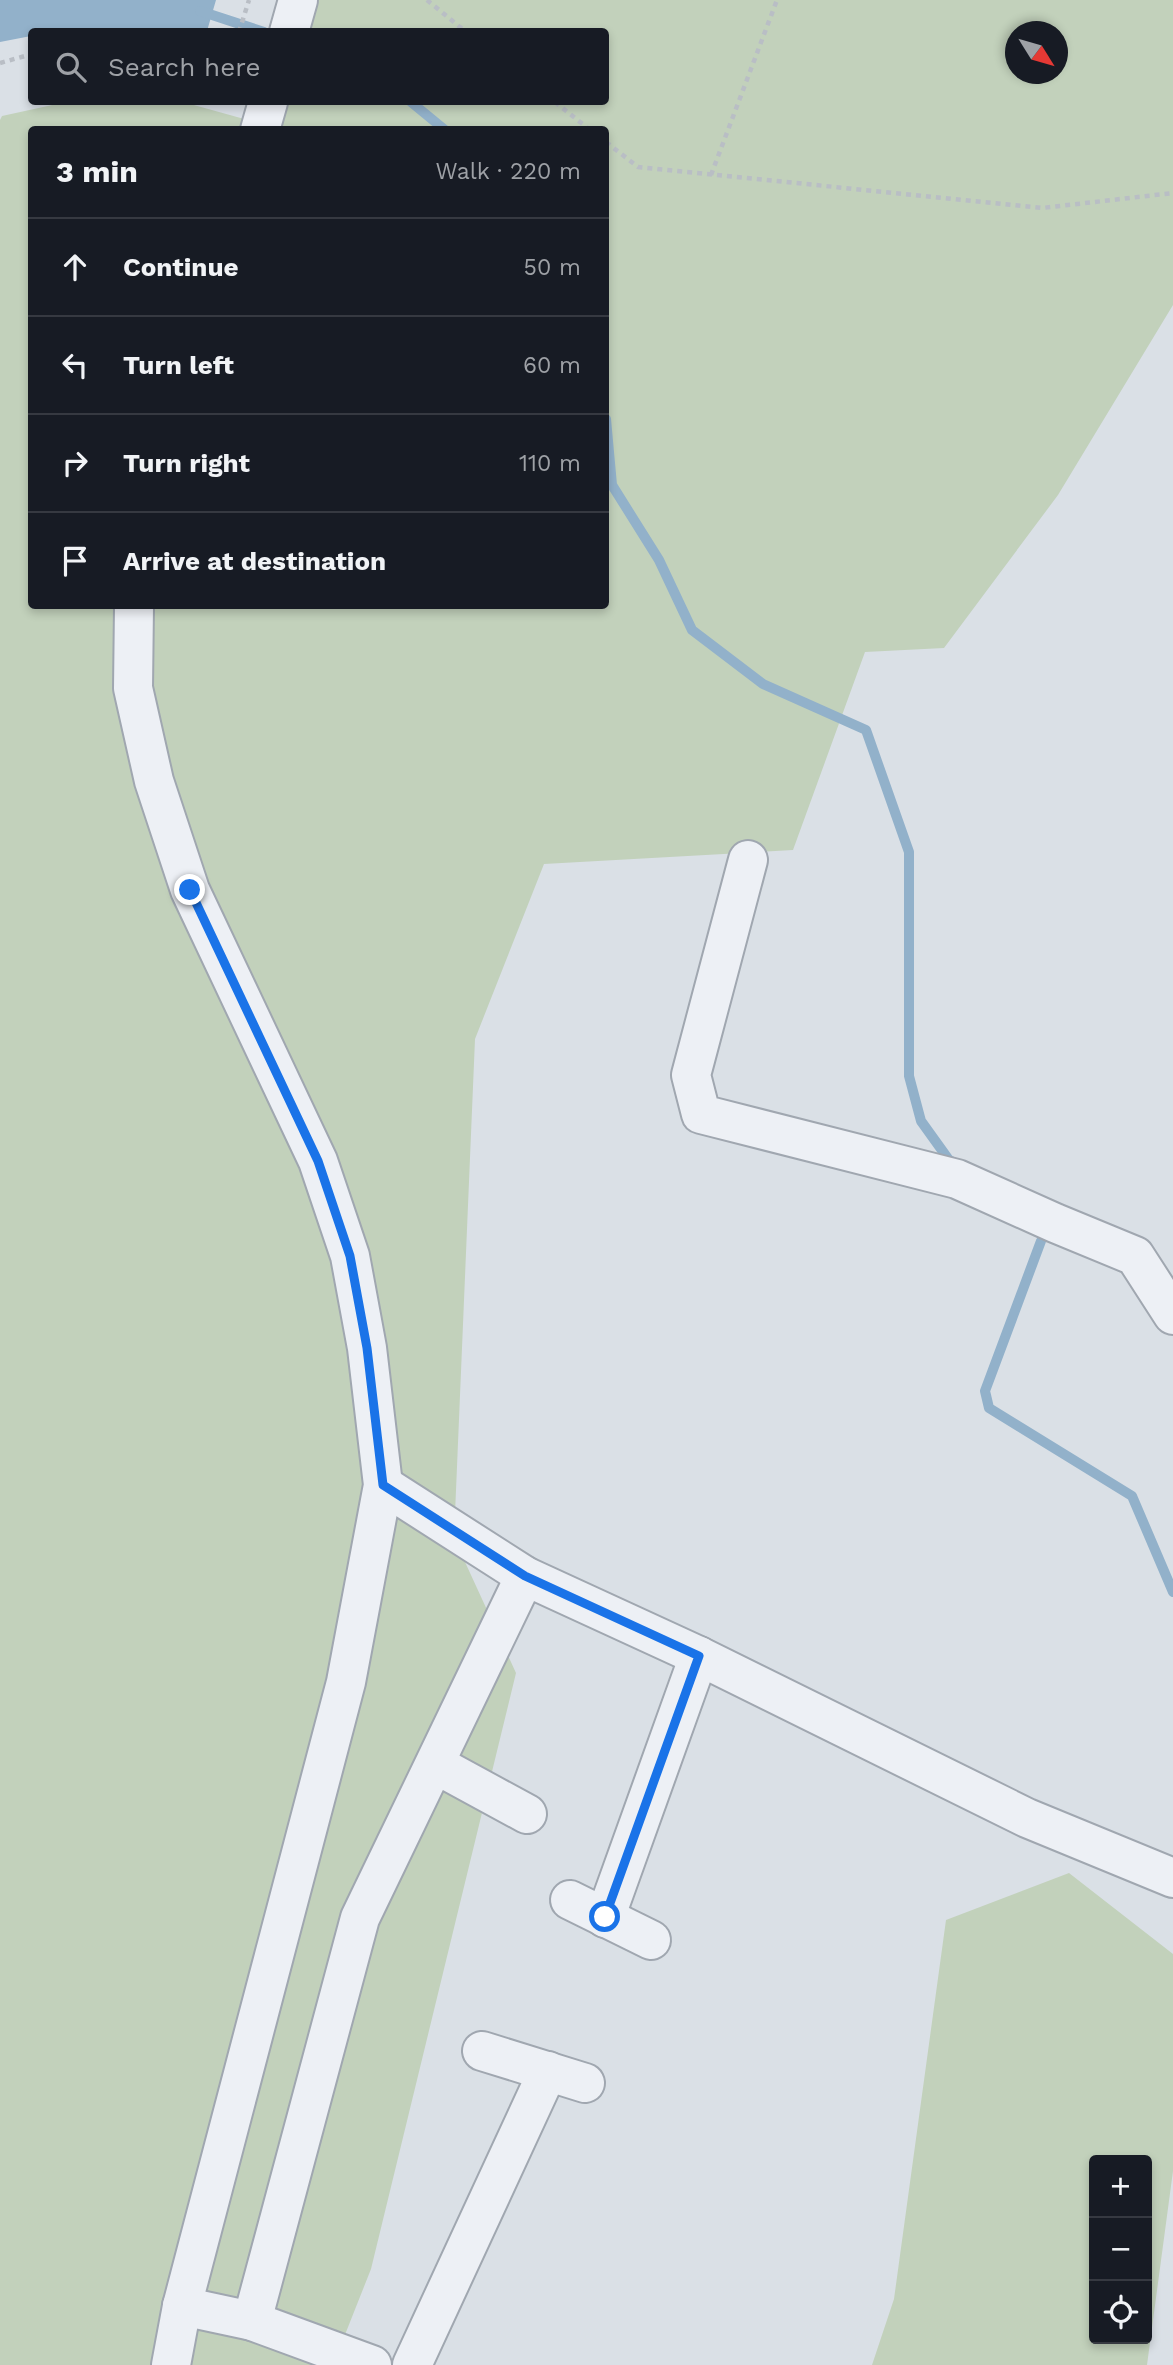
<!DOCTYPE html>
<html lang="en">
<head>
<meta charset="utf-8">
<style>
  :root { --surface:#171b24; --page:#242831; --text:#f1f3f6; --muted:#9ea1a6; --line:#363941 }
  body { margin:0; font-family:"Work Sans",sans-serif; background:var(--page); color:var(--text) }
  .controls { position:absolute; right:21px; bottom:21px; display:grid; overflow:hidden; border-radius:7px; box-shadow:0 4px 10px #0003 }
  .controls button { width:63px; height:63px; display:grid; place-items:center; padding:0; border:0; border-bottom:2px solid var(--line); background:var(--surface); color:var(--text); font:35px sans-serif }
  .compass { position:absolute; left:1005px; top:21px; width:63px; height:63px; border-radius:50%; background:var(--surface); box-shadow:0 4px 10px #0003; rotate:127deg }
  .stop { position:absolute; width:21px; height:21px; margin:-16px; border:5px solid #1a73e8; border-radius:50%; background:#fff }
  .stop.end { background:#1a73e8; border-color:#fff; box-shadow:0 2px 7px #0008 }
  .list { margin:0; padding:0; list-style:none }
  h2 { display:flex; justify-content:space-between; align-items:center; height:91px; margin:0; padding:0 28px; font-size:30px }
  h2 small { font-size:23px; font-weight:400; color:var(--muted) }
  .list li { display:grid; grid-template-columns:46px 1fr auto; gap:21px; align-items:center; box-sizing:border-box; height:98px; padding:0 28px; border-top:2px solid var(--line) }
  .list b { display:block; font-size:26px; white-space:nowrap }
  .list em { font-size:23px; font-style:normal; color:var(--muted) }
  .icon { flex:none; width:38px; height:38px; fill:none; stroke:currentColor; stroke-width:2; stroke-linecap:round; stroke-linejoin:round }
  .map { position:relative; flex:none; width:1173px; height:2365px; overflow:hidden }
  .search { position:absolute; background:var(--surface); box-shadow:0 4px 10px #0003; left:28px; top:28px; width:581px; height:77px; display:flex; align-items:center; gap:18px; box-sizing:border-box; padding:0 24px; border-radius:7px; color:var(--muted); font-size:26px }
  .panel { position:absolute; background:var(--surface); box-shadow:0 4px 10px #0003; left:28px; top:126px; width:581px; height:483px; border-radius:7px }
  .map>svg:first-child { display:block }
  .green { fill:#c2d1bb; fill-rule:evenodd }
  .water { fill:#92b1ca }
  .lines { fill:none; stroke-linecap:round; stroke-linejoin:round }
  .stream { stroke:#92b1ca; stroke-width:10 }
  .minor-casing { stroke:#a0a7b0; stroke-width:42 }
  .path { stroke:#b9bec5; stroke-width:4.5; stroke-dasharray:5 5; stroke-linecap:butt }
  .minor { stroke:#edf0f5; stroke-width:38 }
  .route { stroke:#1a73e8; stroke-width:9 }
</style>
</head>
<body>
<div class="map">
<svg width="1173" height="2365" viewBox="0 0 1173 2365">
  <rect width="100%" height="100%" fill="#dae0e6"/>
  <g class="green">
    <path d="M279,0H1173V305L1058,495L944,648L865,652L793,850L544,864L475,1039L454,1538L516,1673L371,2269L333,2365H0V120L2,116L66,102H183L255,122L259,102H606V32L273,31ZM1016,32H1058V74H1016ZM32,130H606V606H32Z"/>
    <path d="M1069,1873L1173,1954V2171L1147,2365H872L894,2299L946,1920ZM1094,2160H1147V2339H1094Z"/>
  </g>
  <path class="water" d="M0,0H216L207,31L32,32L31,36L0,42Z"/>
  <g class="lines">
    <g class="stream">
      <path d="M200,11L264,32"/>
      <path d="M411,102L445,130"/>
      <path d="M606,419L612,485L659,560L692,630L763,684L866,730L909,852V1076L921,1121L949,1160L957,1164"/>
      <path d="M1041,1241L985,1391L989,1408L1132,1496L1173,1592"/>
    </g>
    <defs>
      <g id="minor">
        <path d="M289,32L298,0"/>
        <path d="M260,130L268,102"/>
        <path d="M134,606L133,688L154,781L190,890L318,1161L350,1256L367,1348L383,1485L346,1682L182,2306L171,2365"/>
        <path d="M748,860L691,1075L701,1114L957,1179L1055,1223L1135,1256L1173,1315"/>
        <path d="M383,1485L525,1576L699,1656L1027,1818L1173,1878"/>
        <path d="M435,1764L527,1814"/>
        <path d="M570,1900L651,1940"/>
        <path d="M605,1918L699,1656"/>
        <path d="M482,2051L585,2083"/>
        <path d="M182,2306L252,2321L372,2365"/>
        <path d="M252,2321L360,1918L525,1576"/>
        <path d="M412,2365L548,2071"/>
      </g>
    </defs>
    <use href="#minor" class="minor-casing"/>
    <g class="path">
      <path d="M427,0L466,32"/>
      <path d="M239,32L249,0"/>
      <path d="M0,63L32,54"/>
      <path d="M555,102L590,130"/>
      <path d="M606,142L638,167L1042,208L1173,193"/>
      <path d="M711,175L777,0"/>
    </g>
    <use href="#minor" class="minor"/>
  </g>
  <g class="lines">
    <path class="route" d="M190,890L318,1161L350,1256L367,1348L383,1485L525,1576L699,1656L605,1917"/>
  </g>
</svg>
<div class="controls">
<button>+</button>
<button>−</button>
<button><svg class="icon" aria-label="locate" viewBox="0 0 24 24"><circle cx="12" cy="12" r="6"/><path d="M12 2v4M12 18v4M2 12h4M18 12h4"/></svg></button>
</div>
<svg class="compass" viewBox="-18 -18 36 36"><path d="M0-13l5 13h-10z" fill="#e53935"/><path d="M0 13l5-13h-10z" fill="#9ea1a6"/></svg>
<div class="stop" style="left:605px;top:1917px"></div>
<div class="stop end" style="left:190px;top:890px"></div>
<div class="search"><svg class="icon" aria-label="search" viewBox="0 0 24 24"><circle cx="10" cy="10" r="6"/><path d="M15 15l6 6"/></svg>Search here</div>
<section class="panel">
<h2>3 min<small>Walk · 220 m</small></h2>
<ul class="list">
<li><svg class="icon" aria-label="ahead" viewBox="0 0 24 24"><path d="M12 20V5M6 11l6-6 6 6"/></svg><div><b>Continue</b></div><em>50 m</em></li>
<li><svg class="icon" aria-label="left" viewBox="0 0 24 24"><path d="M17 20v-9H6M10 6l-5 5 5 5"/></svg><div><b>Turn left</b></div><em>60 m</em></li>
<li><svg class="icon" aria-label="right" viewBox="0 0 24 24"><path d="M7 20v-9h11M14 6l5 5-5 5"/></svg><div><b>Turn right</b></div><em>110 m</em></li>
<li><svg class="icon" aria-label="arrive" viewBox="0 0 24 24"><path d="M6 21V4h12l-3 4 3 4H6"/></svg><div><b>Arrive at destination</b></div></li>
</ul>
</section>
</div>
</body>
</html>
